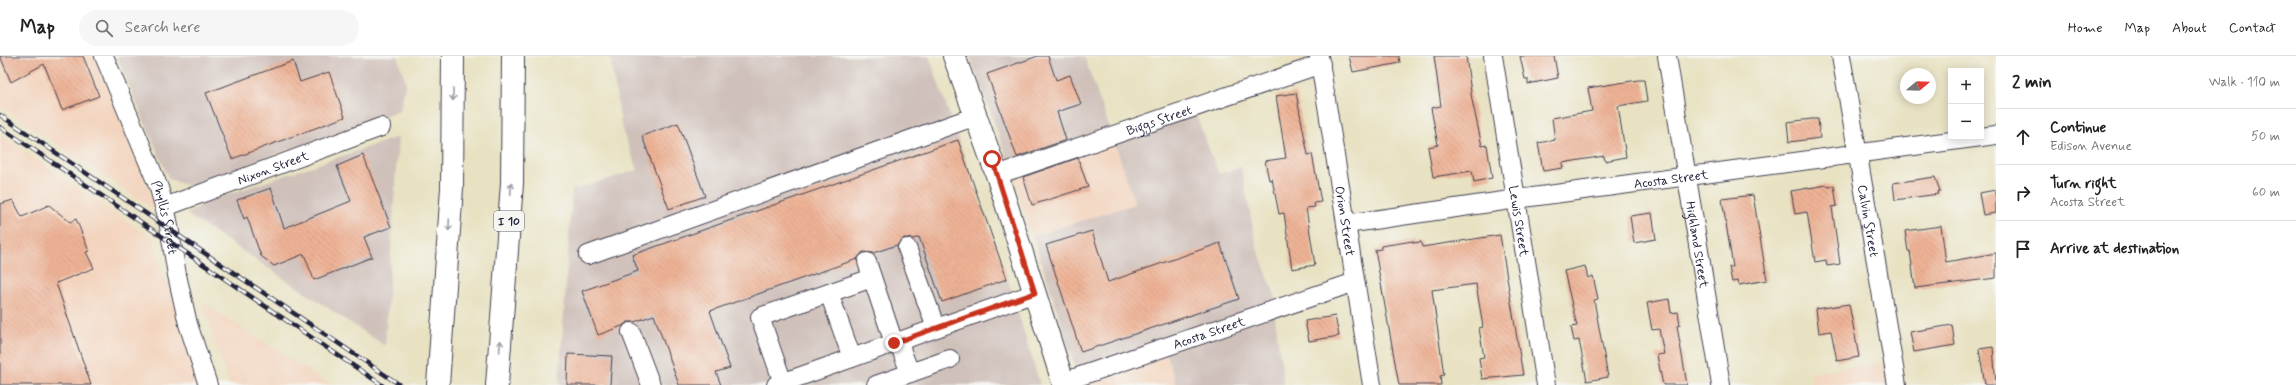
<!DOCTYPE html>
<html lang="en">
<head>
<meta charset="utf-8">
<style>
  :root { --surface:#fff; --page:#f6f6f6; --text:#222; --muted:#767676; --line:#e0e0e0 }
  body { margin:0; font-family:Mynerve,sans-serif; background:var(--page); color:var(--text) }
  .controls { position:absolute; right:12px; top:12px; display:grid; overflow:hidden; border-radius:0px; box-shadow:0 2px 10px #0003 }
  .controls button { width:36px; height:36px; display:grid; place-items:center; padding:0; border:0; border-bottom:1px solid var(--line); background:var(--surface); color:var(--text); font:20px sans-serif }
  .compass { position:absolute; left:1900px; top:12px; width:36px; height:36px; border-radius:50%; background:var(--surface); box-shadow:0 2px 10px #0003; rotate:71deg }
  .stop { position:absolute; width:12px; height:12px; margin:-9px; border:3px solid #c8321e; border-radius:50%; background:#fff }
  .stop.end { background:#c8321e; border-color:#fff; box-shadow:0 1px 4px #0008 }
  .list { margin:0; padding:0; list-style:none }
  h2 { display:flex; justify-content:space-between; align-items:center; height:52px; margin:0; padding:0 16px; font-size:17px }
  h2 small { font-size:13px; font-weight:400; color:var(--muted) }
  .list li { display:grid; grid-template-columns:26px 1fr auto; gap:12px; align-items:center; box-sizing:border-box; height:56px; padding:0 16px; border-top:1px solid var(--line) }
  .list b { display:block; font-size:15px; white-space:nowrap }
  .list p { margin:0; font-size:13px; white-space:nowrap; color:var(--muted) }
  .list em { font-size:13px; font-style:normal; color:var(--muted) }
  .icon { flex:none; width:22px; height:22px; fill:none; stroke:currentColor; stroke-width:2; stroke-linecap:round; stroke-linejoin:round }
  .map { position:relative; flex:none; width:1996px; height:329px; overflow:hidden }
  header { display:flex; align-items:center; gap:24px; box-sizing:border-box; height:56px; padding:0 20px; background:var(--surface); border-bottom:1px solid var(--line) }
  header strong { font-size:19px }
  nav { display:flex; gap:22px; margin-inline-start:auto; font-size:14px }
  .search { width:280px; height:36px; background:var(--page); display:flex; align-items:center; gap:10px; box-sizing:border-box; padding:0 14px; border-radius:22px; color:var(--muted); font-size:15px }
  main { display:flex }
  aside { flex:1; background:var(--surface) }
  .map>svg:first-child { display:block }
  .built { fill:#f3d4be }
  .industrial { fill:#cfc0ba }
  .building { fill:url(#building-back-hatch) }
  .lines { fill:none; stroke-linecap:round; stroke-linejoin:round }
  .minor-casing { stroke:#403f4f; stroke-width:20 }
  .major-casing { stroke:#403f4f; stroke-width:24 }
  .highway-casing { stroke:#403f4f; stroke-width:24 }
  .minor { stroke:#fff; stroke-width:18 }
  .major { stroke:#fff; stroke-width:22 }
  .highway { stroke:#fff; stroke-width:22 }
  .rail-casing { stroke:#22223b; stroke-width:4.5 }
  .rail { stroke:#f6f6f2; stroke-width:3; stroke-dasharray:9; stroke-linecap:butt }
  .oneway { stroke:#9c9ca7 }
  .route { stroke:#c8321e; stroke-width:5 }
  .labels { text-anchor:middle; stroke-width:4; stroke-linejoin:round; paint-order:stroke }
  .shield { fill:#f6f6f2; stroke:#626272; stroke-width:1 }
  .shield-label { font-size:12px; font-weight:bold; fill:#22223b }
  .street-label { font-size:13px; fill:#22223b; stroke:#f6f6f2 }
</style>
</head>
<body>
<header>
<strong>Map</strong>
<div class="search"><svg class="icon" aria-label="search" viewBox="0 0 24 24"><circle cx="10" cy="10" r="6"/><path d="M15 15l6 6"/></svg>Search here</div>
<nav><a>Home</a><a>Map</a><a>About</a><a>Contact</a></nav>
</header>
<main>
<div class="map">
<svg width="1996" height="329" viewBox="0 0 1996 329">
  <defs>
    <pattern id="building-back-hatch" width="6" height="6" patternUnits="userSpaceOnUse"><rect width="6" height="6" fill="#eeb295"/><path d="M-1 5l2 2M0 0l6 6M5-1l2 2" fill="none" stroke="#cc9981"/></pattern>
  </defs>
  <rect width="100%" height="100%" fill="#f6f6f2"/>
  <filter id="ink" filterUnits="userSpaceOnUse"><feTurbulence type="fractalNoise" baseFrequency=".025" numOctaves="2"/><feDisplacementMap in="SourceGraphic" scale="8" xChannelSelector="R" yChannelSelector="G"/><feConvolveMatrix kernelMatrix="1 2 1 2 8 2 1 2 1" color-interpolation-filters="sRGB"/></filter>
  <filter id="wash" filterUnits="userSpaceOnUse"><feTurbulence type="fractalNoise" baseFrequency=".012" numOctaves="4" result="noise"/><feDisplacementMap in="SourceGraphic" scale="16" xChannelSelector="R" yChannelSelector="G"/><feGaussianBlur stdDeviation="0.9" result="paint"/><feColorMatrix in="noise" values="0 0 0 0 0 0 0 0 0 0 0 0 0 0 0 0 0 1.4 0 .05"/><feComposite in="paint" operator="in"/></filter>
  <g filter="url(#wash)">
    <rect width="100%" height="100%" fill="#e8e2c2"/>
    <g class="built">
      <path d="M0,0H95L138,103L156,155L0,50Z"/>
      <path d="M0,79L152,182L200,329H0Z"/>
      <path d="M1114,84L1135,148L1033,180L1013,119Z"/>
      <path d="M202,246L330,329H229Z"/>
      <path d="M1166,298L1176,329H1081Z"/>
      <path d="M1885,306L1888,329H1812L1810,317Z"/>
    </g>
    <g class="industrial">
      <path d="M117,0H397L406,26L400,54L189,130L169,123Z"/>
      <path d="M610,0H929L1008,224L1040,329H559L572,134L638,114L622,74Z"/>
      <path d="M970,0H1084L1114,84L1195,57L1219,118L1241,111L1257,192L1275,240V261L1284,329H1176L1167,298L1081,329L1033,180L1135,148L1114,84L1013,119Z"/>
      <path d="M398,81L385,290L187,158L206,146Z"/>
    </g>
    <g id="blocks">
      <g class="building">
        <path d="M0,0H83L99,40L62,54L44,8L11,26Z"/>
        <path d="M1038,0H1048L1056,24L1070,19L1081,48L1057,56L1066,84L1017,101L987,18Z"/>
        <path d="M1349,0H1399L1400,7L1353,16Z"/>
        <path d="M1434,0H1466L1472,44L1482,90L1487,89L1492,122L1474,126L1472,115L1433,121L1428,91L1438,89L1431,52L1441,50Z"/>
        <path d="M1520,0H1554L1558,22L1528,28V23H1525Z"/>
        <path d="M293,5L300,26L329,16L345,61L232,103L206,37Z"/>
        <path d="M1638,24H1644L1647,45L1618,50L1626,101L1605,105L1604,100L1562,107L1563,112L1543,115L1538,87L1555,84L1552,62L1592,55L1588,32Z"/>
        <path d="M1296,37L1308,99L1312,98L1321,146L1314,147L1315,151L1306,152L1315,209L1292,213L1284,157L1279,158L1272,123L1269,124L1265,105L1286,102L1276,40Z"/>
        <path d="M1812,63H1818L1820,82L1789,86L1787,66Z"/>
        <path d="M678,67L705,140L669,153L642,80Z"/>
        <path d="M958,84L1007,223L942,246L919,181L913,183L904,182L897,189L873,197L863,196L857,203L710,255L730,312L716,316L721,329H679L654,259L634,266H628L622,270L598,279L582,235L638,215L632,199Z"/>
        <path d="M363,99L391,171L364,181L372,201L314,224L304,198L274,210L261,200L247,161L244,163L237,144L271,132L284,172L351,145L337,110Z"/>
        <path d="M1078,102L1088,131L1032,149L1023,121Z"/>
        <path d="M1935,121L1940,135H1937L1938,138L1895,144L1893,127Z"/>
        <path d="M1827,129L1828,131L1834,130L1837,150L1832,151L1840,208L1827,210L1826,204L1815,206L1807,156L1795,158L1791,135Z"/>
        <path d="M1996,134V157L1983,159L1979,137Z"/>
        <path d="M1753,139L1767,224L1739,229L1738,225L1732,226L1729,211H1733L1722,143Z"/>
        <path d="M13,144L22,161L49,149L70,166L76,163L89,195L86,196L94,212L56,227L91,329H0V148Z"/>
        <path d="M1652,157L1656,183L1634,187L1630,160Z"/>
        <path d="M1941,170L1946,206L1996,197V222L1915,232L1910,195H1908L1905,175Z"/>
        <path d="M1092,175L1108,226L1220,187L1239,243L1081,296L1046,189Z"/>
        <path d="M1500,179L1523,319L1482,323L1479,302L1484,301L1479,272L1483,271L1476,228L1432,234L1444,319L1440,320L1441,329H1399L1375,194L1381,193V190L1413,185V187L1421,186L1422,191Z"/>
        <path d="M1585,210L1588,222L1593,220L1598,243L1594,244L1608,321L1587,325L1579,284L1574,285L1571,271L1577,270L1564,215Z"/>
        <path d="M1669,243L1671,257L1678,256L1680,269L1677,270L1687,329H1663L1657,299L1664,298L1659,273L1652,274L1647,247Z"/>
        <path d="M1849,248L1859,301L1837,305L1831,275L1819,277L1816,253Z"/>
        <path d="M1335,260L1339,280L1309,285L1305,265Z"/>
        <path d="M1952,269L1955,289L1914,296L1910,276Z"/>
        <path d="M1993,291L1996,329H1985L1979,293Z"/>
        <path d="M568,298L612,300L610,329H567Z"/>
      </g>
    </g>
  </g>
  <g filter="url(#ink)">
    <use href="#blocks" fill-opacity="0" stroke="#403f4f" stroke-width="1"/>
    <g class="lines">
      <defs>
        <g id="minor">
          <path id="s1" d="M104,0L159,132L168,164L177,219L188,268L208,329"/>
          <path id="s2" d="M1319,0L1372,329"/>
          <path id="s3" d="M1493,0L1546,329"/>
          <path id="s4" d="M1667,0L1721,329"/>
          <path id="s5" d="M1841,0L1897,329"/>
          <path id="s6" d="M997,119L1321,8"/>
          <path id="s7" d="M165,151L381,71"/>
          <path id="s8" d="M1346,168L1517,143L1996,79"/>
          <path d="M907,192L936,272"/>
          <path d="M588,199L976,60"/>
          <path d="M867,206L894,287"/>
          <path d="M829,237L852,302"/>
          <path d="M631,276L651,329"/>
          <path d="M898,285L910,317"/>
          <path id="s9" d="M1063,326L1355,226"/>
          <path d="M783,327L760,261L872,222"/>
          <path d="M776,329L1035,237"/>
          <path d="M876,329L950,303"/>
        </g>
        <path id="major" d="M954,0L997,119L1064,329"/>
        <g id="highway">
          <path d="M438,329L452,132L453,0"/>
          <path d="M497,329L512,127L513,0"/>
        </g>
      </defs>
      <use href="#minor" class="minor-casing"/>
      <use href="#major" class="major-casing"/>
      <use href="#highway" class="highway-casing"/>
      <use href="#minor" class="minor"/>
      <use href="#major" class="major"/>
      <use href="#highway" class="highway"/>
      <defs>
        <g id="rail">
          <path d="M0,59L400,329"/>
          <path d="M0,71L382,329"/>
        </g>
      </defs>
      <use href="#rail" class="rail-casing"/>
      <use href="#rail" class="rail"/>
    </g>
    <defs><path id="oneway-shaft" d="M-6 0H5M1.5-3L5.5 0L1.5 3" fill="none" stroke-width="1.6" stroke-linecap="round" stroke-linejoin="round"/></defs>
    <g class="oneway">
      <use href="#oneway-shaft" transform="translate(453 39) rotate(90)"/>
      <use href="#oneway-shaft" transform="translate(511 133) rotate(-87)"/>
      <use href="#oneway-shaft" transform="translate(449 169) rotate(93)"/>
      <use href="#oneway-shaft" transform="translate(500 290) rotate(-86)"/>
    </g>
  </g>
  <g class="lines" filter="url(#ink)">
    <path class="route" d="M894,287L1035,237L992,103"/>
  </g>
  <g class="labels">
    <rect class="shield" x="494" y="155" width="30" height="20" rx="3"/>
    <g class="shield-label">
      <text x="509" y="169">I 10</text>
    </g>
    <g class="street-label">
      <text dy="5" stroke="none"><textPath href="#s6" startOffset="171">Biggs Street</textPath></text>
      <text dy="5" stroke="none"><textPath href="#s7" startOffset="115">Nixon Street</textPath></text>
      <text dy="5" stroke="none"><textPath href="#s8" startOffset="328">Acosta Street</textPath></text>
      <text dy="5" stroke="none"><textPath href="#s1" startOffset="173">Phyllis Street</textPath></text>
      <text dy="5" stroke="none"><textPath href="#s3" startOffset="167">Lewis Street</textPath></text>
      <text dy="5" stroke="none"><textPath href="#s5" startOffset="167">Calvin Street</textPath></text>
      <text dy="5" stroke="none"><textPath href="#s2" startOffset="167">Orion Street</textPath></text>
      <text dy="5" stroke="none"><textPath href="#s4" startOffset="191">Highland Street</textPath></text>
      <text dy="5" stroke="none"><textPath href="#s9" startOffset="154">Acosta Street</textPath></text>
    </g>
  </g>
</svg>
<div class="controls">
<button>+</button>
<button>−</button>
</div>
<svg class="compass" viewBox="-18 -18 36 36"><path d="M0-13l5 13h-10z" fill="#e53935"/><path d="M0 13l5-13h-10z" fill="#767676"/></svg>
<div class="stop" style="left:992px;top:103px"></div>
<div class="stop end" style="left:894px;top:287px"></div>
</div>
<aside>
<h2>2 min<small>Walk · 110 m</small></h2>
<ul class="list">
<li><svg class="icon" aria-label="ahead" viewBox="0 0 24 24"><path d="M12 20V5M6 11l6-6 6 6"/></svg><div><b>Continue</b><p>Edison Avenue</p></div><em>50 m</em></li>
<li><svg class="icon" aria-label="right" viewBox="0 0 24 24"><path d="M7 20v-9h11M14 6l5 5-5 5"/></svg><div><b>Turn right</b><p>Acosta Street</p></div><em>60 m</em></li>
<li><svg class="icon" aria-label="arrive" viewBox="0 0 24 24"><path d="M6 21V4h12l-3 4 3 4H6"/></svg><div><b>Arrive at destination</b></div></li>
</ul>
</aside>
</main>
</body>
</html>
